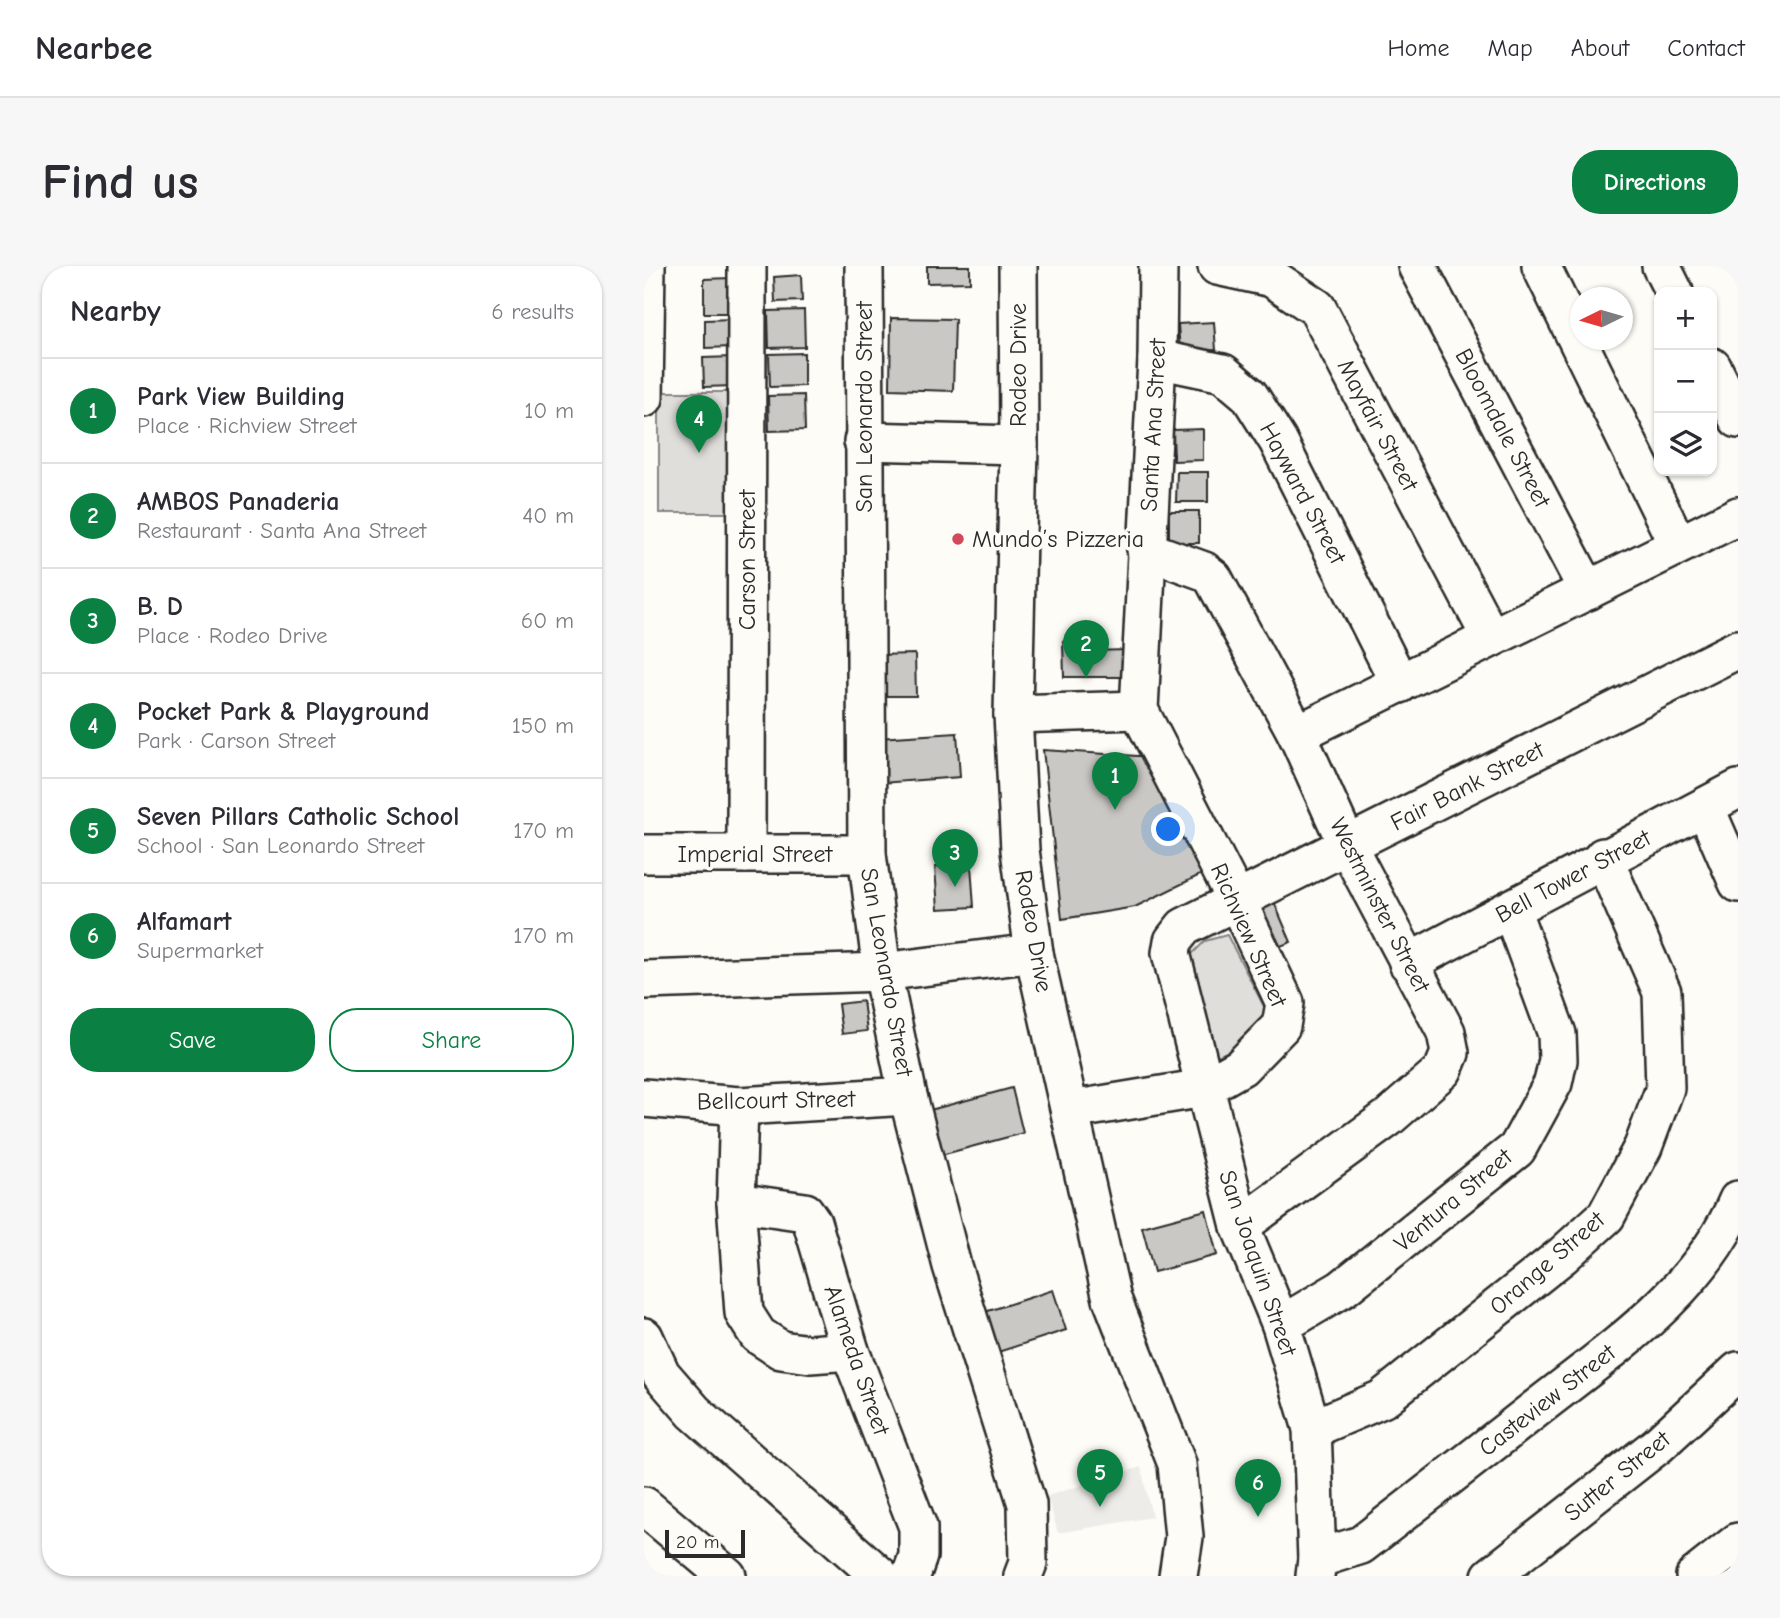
<!DOCTYPE html>
<html lang="en">
<head>
<meta charset="utf-8">
<style>
  :root { --surface:#fff; --page:#f7f7f7; --text:#2b2b33; --muted:#7c7c81; --line:#e1e1e2; --accent:#0b8043 }
  body { margin:0; font-family:"Comic Neue",sans-serif; background:var(--page); color:var(--text) }
  .controls { position:absolute; right:21px; top:21px; display:grid; overflow:hidden; border-radius:14px; box-shadow:0 2px 5px #0004 }
  .controls button { width:63px; height:63px; display:grid; place-items:center; padding:0; border:0; border-bottom:2px solid var(--line); background:var(--surface); color:var(--text); font:35px sans-serif }
  .compass { position:absolute; left:926px; top:21px; width:63px; height:63px; border-radius:50%; background:var(--surface); box-shadow:0 2px 5px #0004; rotate:265deg }
  .scale { position:absolute; left:21px; bottom:18px; width:80px; box-sizing:border-box; padding-left:7px; border:4px solid #2b2b2b; border-top:0; font-size:19px; line-height:24px; white-space:nowrap; color:#2b2b2b; -webkit-text-stroke:5px #fdfcf7; paint-order:stroke }
  .you { position:absolute; left:525px; top:564px; width:24px; height:24px; margin:-18px; border:5px solid #fff; border-radius:50%; background:#1a73e8; box-shadow:0 0 0 10px #1a73e833 }
  .badge { display:grid; place-items:center; width:46px; height:46px; border-radius:50%; background:var(--accent); color:#fff; font-size:23px; font-weight:700 }
  .pin { position:absolute; translate:-50% -58px; filter:drop-shadow(0 2px 4px #0008) }
  .pin::after { content:''; position:absolute; top:37px; width:24px; height:21px; background:inherit; clip-path:polygon(0 0,100% 0,50% 100%) }
  .list { margin:0; padding:0; list-style:none }
  h2 { display:flex; justify-content:space-between; align-items:center; height:91px; margin:0; padding:0 28px; font-size:30px }
  h2 small { font-size:23px; font-weight:400; color:var(--muted) }
  .list li { display:grid; grid-template-columns:46px 1fr auto; gap:21px; align-items:center; box-sizing:border-box; height:105px; padding:0 28px; border-top:2px solid var(--line) }
  .list b { display:block; font-size:26px; white-space:nowrap }
  .list p { margin:0; font-size:23px; white-space:nowrap; color:var(--muted) }
  .list em { font-size:23px; font-style:normal; color:var(--muted) }
  .actions { display:flex; gap:14px; padding:21px 28px }
  .actions a { flex:1; padding:16px 0; border:2px solid var(--accent); border-radius:28px; text-align:center; font-size:24px; color:var(--accent) }
  .actions .main { background:var(--accent); color:#fff }
  .icon { flex:none; width:38px; height:38px; fill:none; stroke:currentColor; stroke-width:2; stroke-linecap:round; stroke-linejoin:round }
  .map { position:relative; flex:none; width:1094px; height:1310px; overflow:hidden; border-radius:28px }
  header { display:flex; align-items:center; gap:42px; box-sizing:border-box; height:98px; padding:0 35px; background:var(--surface); border-bottom:2px solid var(--line) }
  header strong { font-size:33px }
  nav { display:flex; gap:38px; margin-inline-start:auto; font-size:24px }
  .intro { display:flex; align-items:center; justify-content:space-between; box-sizing:border-box; height:168px; padding:0 42px }
  h1 { margin:0; font-size:49px }
  .button { padding:18px 32px; border-radius:28px; background:var(--accent); color:#fff; font-size:24px; font-weight:700 }
  main { display:flex; gap:42px; padding:0 42px }
  aside { flex:1; background:var(--surface); border-radius:28px; box-shadow:0 2px 5px #0004 }
  .map>svg:first-child { display:block }
  .built { fill:#edece8 }
  .green { fill:#dfdeda; stroke:#858482; stroke-width:2 }
  .building { fill:#c9c8c4; stroke:#2b2b2b; stroke-width:2 }
  .lines { fill:none; stroke-linecap:round; stroke-linejoin:round }
  .minor-casing { stroke:#2b2b2b; stroke-width:42 }
  .minor { stroke:#fdfcf7; stroke-width:37 }
  .poi-dot { fill:#d1495b; stroke:#fdfcf7; stroke-width:2.5 }
  .labels { text-anchor:middle; stroke-width:7; stroke-linejoin:round; paint-order:stroke }
  .street-label { font-size:24px; fill:#2b2b2b; stroke:#fdfcf7 }
  .poi-label { font-size:24px; fill:#2b2b2b; stroke:#fdfcf7; text-anchor:start }
</style>
</head>
<body>
<header>
<strong>Nearbee</strong>
<nav><a>Home</a><a>Map</a><a>About</a><a>Contact</a></nav>
</header>
<div class="intro"><h1>Find us</h1><a class="button">Directions</a></div>
<main>
<aside>
<h2>Nearby<small>6 results</small></h2>
<ul class="list">
<li><span class="badge">1</span><div><b>Park View Building</b><p>Place · Richview Street</p></div><em>10 m</em></li>
<li><span class="badge">2</span><div><b>AMBOS Panaderia</b><p>Restaurant · Santa Ana Street</p></div><em>40 m</em></li>
<li><span class="badge">3</span><div><b>B. D</b><p>Place · Rodeo Drive</p></div><em>60 m</em></li>
<li><span class="badge">4</span><div><b>Pocket Park &amp; Playground</b><p>Park · Carson Street</p></div><em>150 m</em></li>
<li><span class="badge">5</span><div><b>Seven Pillars Catholic School</b><p>School · San Leonardo Street</p></div><em>170 m</em></li>
<li><span class="badge">6</span><div><b>Alfamart</b><p>Supermarket</p></div><em>170 m</em></li>
</ul>
<div class="actions"><a class="main">Save</a><a>Share</a></div>
</aside>
<div class="map">
<svg width="1094" height="1310" viewBox="0 0 1094 1310">
  <rect width="100%" height="100%" fill="#fdfcf7"/>
  <filter id="ink" filterUnits="userSpaceOnUse"><feTurbulence type="fractalNoise" baseFrequency=".0143" numOctaves="2"/><feDisplacementMap in="SourceGraphic" scale="14" xChannelSelector="R" yChannelSelector="G"/><feConvolveMatrix kernelMatrix="1 2 1 2 8 2 1 2 1" color-interpolation-filters="sRGB"/></filter>
  <g filter="url(#ink)">
    <path class="built" d="M497,1201L508,1251L414,1267L403,1230Z"/>
    <g class="green">
      <rect x="15" y="126" width="80" height="121"/>
      <path d="M583,669L627,754L609,774L567,793L546,690L561,675Z"/>
    </g>
    <g class="building">
      <path d="M283,0H326V16L283,17Z"/>
      <path d="M157,9L158,35L131,36L130,11Z"/>
      <path d="M87,12V47H60V13Z"/>
      <path d="M160,44L161,81L125,82L124,45Z"/>
      <path d="M247,52L311,53L309,125L246,123Z"/>
      <path d="M88,53L89,81L61,82V54Z"/>
      <path d="M570,56L572,84L536,86L534,58Z"/>
      <path d="M160,87V120L126,121L125,88Z"/>
      <path d="M89,91L90,120L60,121L59,92Z"/>
      <path d="M160,129L161,164L125,165L124,130Z"/>
      <path d="M559,163V194L530,195L529,164Z"/>
      <path d="M533,206H564V236H532Z"/>
      <rect x="525" y="245" width="30" height="32"/>
      <path d="M419,375H438V385L488,384L489,411H420Z"/>
      <path d="M271,388L272,430H233L232,389Z"/>
      <path d="M313,467L316,511L237,517L234,472Z"/>
      <path d="M399,484L509,491L560,607L491,641L418,653Z"/>
      <path d="M327,599L330,641L294,643L291,601Z"/>
      <path d="M630,636L647,676L629,683L611,646Z"/>
      <path d="M219,735L223,765L198,768L194,738Z"/>
      <path d="M368,822L379,867L297,889L286,844Z"/>
      <path d="M562,944L573,989L510,1006L498,961Z"/>
      <path d="M409,1024L422,1064L351,1087L338,1047Z"/>
    </g>
    <g class="lines">
      <defs>
        <g id="minor">
          <path d="M220,0L223,588L238,706L264,830L308,1000L383,1238L384,1297L379,1310"/>
          <path d="M374,0L375,179L369,448L376,584L390,687L468,1033L533,1198L540,1271L534,1310"/>
          <path d="M573,0L628,12L673,42L847,372"/>
          <path d="M773,0L944,325"/>
          <path d="M897,0L1033,277"/>
          <path d="M1017,0L1030,26"/>
          <path d="M513,93L579,107L605,129L634,175L756,418"/>
          <path d="M1068,101L1094,153"/>
          <path d="M0,132L2,0"/>
          <path d="M219,175L375,179"/>
          <path d="M502,284L560,305L569,312L653,468L704,581L802,766L806,787L799,804L744,852L596,960"/>
          <path d="M369,448L495,444"/>
          <path d="M653,468L1094,250"/>
          <path d="M1061,541L1094,617"/>
          <path d="M0,588H223"/>
          <path d="M102,588L103,0"/>
          <path d="M764,697L1094,523"/>
          <path d="M0,714L238,706L390,687"/>
          <path d="M0,832L95,840L264,830"/>
          <path d="M95,840L92,936L100,1047L114,1069L137,1084L166,1088L206,1085"/>
          <path d="M427,844L560,822L597,801L637,760L641,737L593,635L495,444L513,93L514,0"/>
          <path d="M92,936L161,946L168,956L206,1085L274,1261V1290L267,1310"/>
          <path d="M637,1059L698,1023L873,883L909,817L914,794L913,768L867,643"/>
          <path d="M0,1071L17,1108L50,1146L236,1310"/>
          <path d="M668,1163L738,1133L919,989L962,950L999,881L1021,822L1018,726L959,591"/>
          <path d="M0,1240L83,1310"/>
          <path d="M673,1293L717,1279C775,1234 832,1190 889,1145C965,1085 1056,1026 1094,934"/>
          <path d="M671,1310L673,1293L668,1163L637,1059L596,960L527,687L529,675L540,661L1094,383"/>
          <path d="M847,1310L1014,1179L1094,1105"/>
          <path d="M1051,1310L1094,1276"/>
        </g>
      </defs>
      <use href="#minor" class="minor-casing"/>
      <use href="#minor" class="minor"/>
    </g>
  </g>
  <circle class="poi-dot" cx="314" cy="273" r="7"/>
  <g class="labels">
    <g class="street-label">
      <text transform="translate(374 99) rotate(-90)" y="8">Rodeo Drive</text>
      <text transform="translate(220 141) rotate(-90)" y="8">San Leonardo Street</text>
      <text transform="translate(509 159) rotate(-87)" y="8">Santa Ana Street</text>
      <text transform="translate(734 159) rotate(62)" y="8">Mayfair Street</text>
      <text transform="translate(859 162) rotate(62)" y="8">Bloomdale Street</text>
      <text transform="translate(659 227) rotate(62)" y="8">Hayward Street</text>
      <text transform="translate(103 294) rotate(-90)" y="8">Carson Street</text>
      <text transform="translate(823 520) rotate(-27)" y="8">Fair Bank Street</text>
      <text x="111" y="596">Imperial Street</text>
      <text transform="translate(929 610) rotate(-28)" y="8">Bell Tower Street</text>
      <text transform="translate(736 639) rotate(63)" y="8">Westminster Street</text>
      <text transform="translate(390 665) rotate(80)" y="8">Rodeo Drive</text>
      <text transform="translate(605 669) rotate(66)" y="8">Richview Street</text>
      <text transform="translate(243 706) rotate(80)" y="8">San Leonardo Street</text>
      <text transform="translate(132 834) rotate(-1)" y="8">Bellcourt Street</text>
      <text transform="translate(809 934) rotate(-40)" y="8">Ventura Street</text>
      <text transform="translate(614 997) rotate(71)" y="8">San Joaquin Street</text>
      <text transform="translate(903 997) rotate(-41)" y="8">Orange Street</text>
      <text transform="translate(213 1094) rotate(71)" y="8">Alameda Street</text>
      <text transform="translate(903 1134) rotate(-38)" y="8">Casteview Street</text>
      <text transform="translate(973 1210) rotate(-39)" y="8">Sutter Street</text>
    </g>
    <g class="poi-label">
      <text x="328" y="281">Mundo’s Pizzeria</text>
    </g>
  </g>
</svg>
<div class="controls">
<button>+</button>
<button>−</button>
<button><svg class="icon" aria-label="layers" viewBox="0 0 24 24"><path d="M12 4l9 5-9 5-9-5zM3 14l9 5 9-5"/></svg></button>
</div>
<svg class="compass" viewBox="-18 -18 36 36"><path d="M0-13l5 13h-10z" fill="#e53935"/><path d="M0 13l5-13h-10z" fill="#7c7c81"/></svg>
<div class="scale">20 m</div>
<div class="you"></div>
<div class="pin badge" style="left:471px;top:544px">1</div>
<div class="pin badge" style="left:442px;top:412px">2</div>
<div class="pin badge" style="left:311px;top:621px">3</div>
<div class="pin badge" style="left:55px;top:187px">4</div>
<div class="pin badge" style="left:456px;top:1241px">5</div>
<div class="pin badge" style="left:614px;top:1251px">6</div>
</div>
</main>
</body>
</html>
